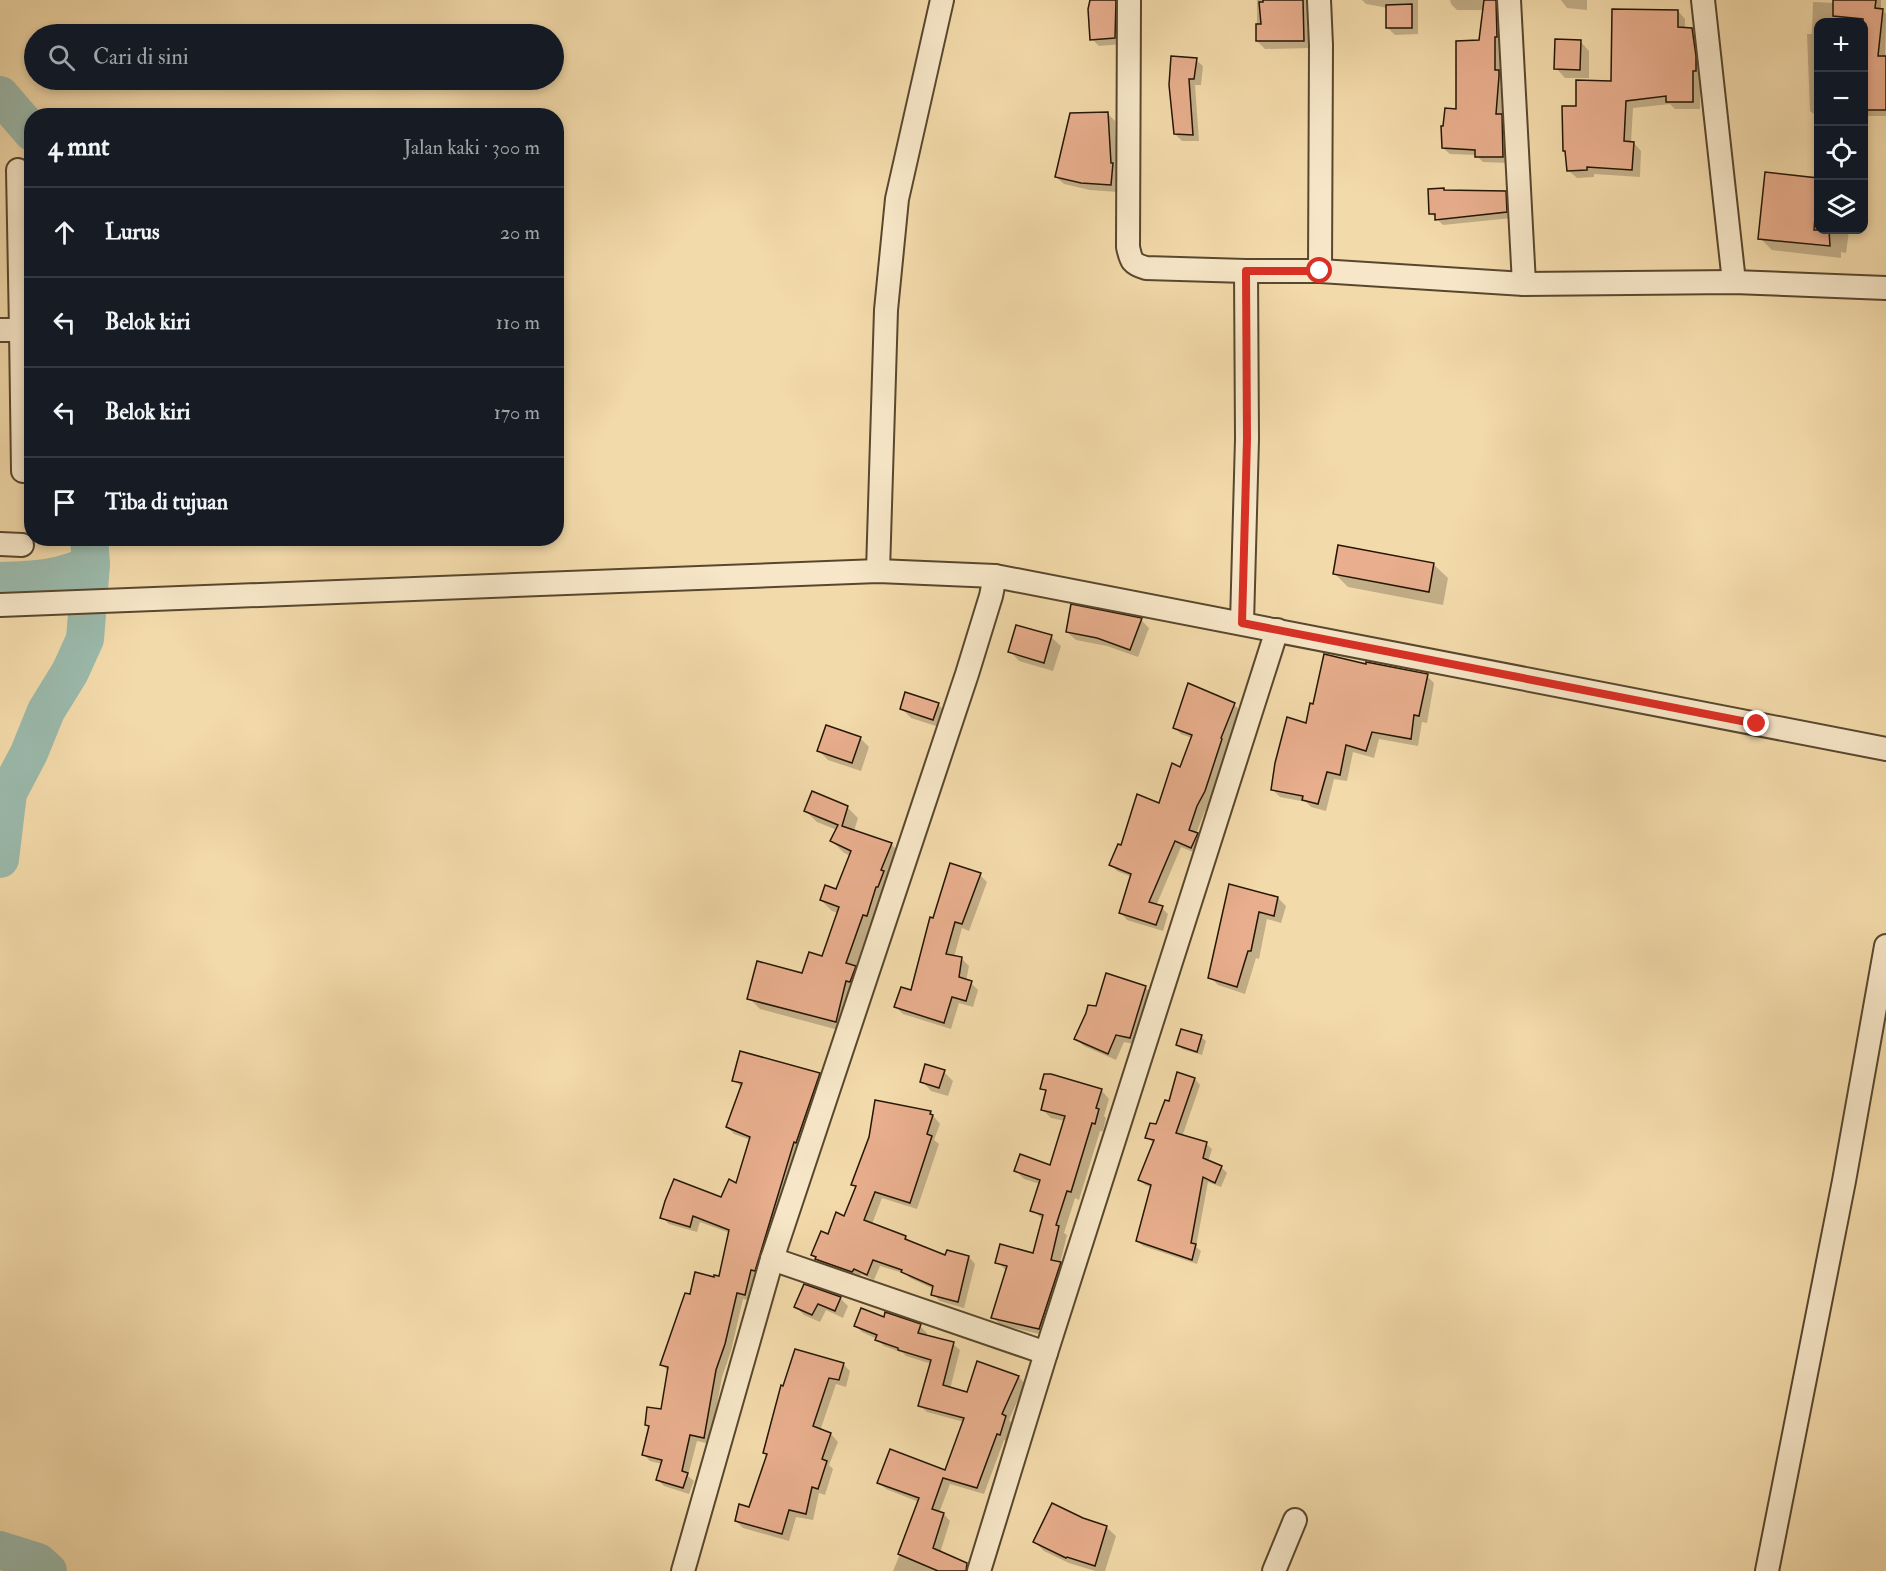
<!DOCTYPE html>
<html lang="id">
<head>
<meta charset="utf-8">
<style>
  :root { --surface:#171b24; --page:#20242c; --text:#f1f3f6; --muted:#9ea1a6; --line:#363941 }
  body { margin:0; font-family:"IM FELL Double Pica",serif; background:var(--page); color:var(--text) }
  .controls { position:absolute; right:18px; top:18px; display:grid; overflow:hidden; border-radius:12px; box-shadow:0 3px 9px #0003 }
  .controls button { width:54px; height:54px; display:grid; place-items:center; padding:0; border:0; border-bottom:2px solid var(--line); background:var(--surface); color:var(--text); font:30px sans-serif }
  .stop { position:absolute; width:18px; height:18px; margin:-14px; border:4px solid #d93025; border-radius:50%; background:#fff }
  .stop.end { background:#d93025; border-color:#fff; box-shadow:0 2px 6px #0008 }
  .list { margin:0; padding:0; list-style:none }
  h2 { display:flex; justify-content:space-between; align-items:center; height:78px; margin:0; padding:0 24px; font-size:26px }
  h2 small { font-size:20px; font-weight:400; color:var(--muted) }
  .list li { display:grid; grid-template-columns:39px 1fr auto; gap:18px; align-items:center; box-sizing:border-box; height:90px; padding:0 24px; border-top:2px solid var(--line) }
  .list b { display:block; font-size:22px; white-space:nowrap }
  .list em { font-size:20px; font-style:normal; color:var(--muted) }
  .icon { flex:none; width:33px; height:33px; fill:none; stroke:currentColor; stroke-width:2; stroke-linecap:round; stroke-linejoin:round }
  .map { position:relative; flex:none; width:1886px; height:1571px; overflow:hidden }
  .search { position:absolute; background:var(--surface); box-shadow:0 3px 9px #0003; left:24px; top:24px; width:540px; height:66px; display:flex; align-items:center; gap:15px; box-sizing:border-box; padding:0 21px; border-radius:33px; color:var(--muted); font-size:22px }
  .panel { position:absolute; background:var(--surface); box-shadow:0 3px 9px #0003; left:24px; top:108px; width:540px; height:438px; border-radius:24px }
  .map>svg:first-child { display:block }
  .shadow { fill:#0003 }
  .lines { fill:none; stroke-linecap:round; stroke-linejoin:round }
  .river { stroke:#9bbaac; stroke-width:38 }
  .building { fill:#e8ae8d; stroke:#241605; stroke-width:1.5 }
  .minor-casing { stroke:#58472e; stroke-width:26 }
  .minor { stroke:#f7e7c8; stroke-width:22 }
  .route { stroke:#d93025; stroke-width:8 }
</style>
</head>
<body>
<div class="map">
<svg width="1886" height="1571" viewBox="0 0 1886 1571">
  <rect width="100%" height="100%" fill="#f3daaa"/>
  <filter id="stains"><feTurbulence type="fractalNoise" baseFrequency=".00333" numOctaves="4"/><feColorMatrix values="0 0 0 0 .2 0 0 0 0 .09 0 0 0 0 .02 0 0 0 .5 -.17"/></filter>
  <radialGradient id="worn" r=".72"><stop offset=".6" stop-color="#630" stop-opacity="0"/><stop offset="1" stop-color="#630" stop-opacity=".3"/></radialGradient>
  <g class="shadow">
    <path d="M1092,0H1124L1122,44L1099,46L1092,39Z"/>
    <path d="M1257,0H1308L1307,29L1311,32V48L1265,49L1257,41Z"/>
    <path d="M1362,0H1418V34L1395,35L1388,28V8L1366,4Z"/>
    <path d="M1450,0H1502L1501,74L1505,78V83L1503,118L1507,122L1509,163L1483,162L1476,155L1450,154L1443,148L1481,42L1484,10H1457L1451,4Z"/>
    <path d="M1561,0H1587V10L1567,8Z"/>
    <path d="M1834,0H1881V10L1886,14L1885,58H1886V116H1864V22H1818V117L1810,111L1807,34H1812L1813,2L1834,3Z"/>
    <path d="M1678,11L1685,19V29H1692L1700,37V109H1675L1670,104L1633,108L1631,143H1634L1641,151L1640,177L1594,174V177L1577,178L1569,171L1567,154L1564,151L1577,108L1613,83Z"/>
    <path d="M1580,41L1589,51V78H1565L1556,68Z"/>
    <path d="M1173,57L1196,60L1203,66L1201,85H1195L1199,141H1182L1175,134Z"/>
    <path d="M1108,114L1115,121L1118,192L1090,190L1064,184L1056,177Z"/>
    <path d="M1767,174L1818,180V230H1849L1846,253L1841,252V258L1772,250L1760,238Z"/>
    <path d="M1505,193L1511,199L1512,218L1443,225L1431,213Z"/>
    <path d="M1433,564L1448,578L1443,605L1348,587L1334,573Z"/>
    <path d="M1141,620L1149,628L1138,657L1107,646L1076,640L1067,632Z"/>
    <path d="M1051,637L1061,646L1053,671L1019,661L1010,651Z"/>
    <path d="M1367,666L1427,676L1434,683L1427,723L1422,722L1418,746L1379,739L1374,758L1353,752L1347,781L1334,779L1326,811L1311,807L1306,802L1280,797L1273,790L1307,725L1314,706Z"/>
    <path d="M938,704L947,714L942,728L911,718L902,709Z"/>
    <path d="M1234,705L1241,711L1227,746L1228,747L1211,798L1204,813L1196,834L1203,841L1198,854L1181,847L1156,906L1162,908L1168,914L1163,931L1127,920L1121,913L1132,877L1117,871L1111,864L1122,847L1160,805L1181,769L1192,738L1181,734L1175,728Z"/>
    <path d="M860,738L869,747L861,771L828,760L819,751Z"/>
    <path d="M847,807L858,818L854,831L891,844L902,855L846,1032L760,1009L749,998L803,974L823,957L839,913L832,911L821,900L836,891L850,856L843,852L832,841L837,830L817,822L806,811Z"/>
    <path d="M980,875L987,882L969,931L962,928L954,957L962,959L969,966L966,981L971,983L978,990L973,1007L959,1003L951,1029L903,1014L896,1007L912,992L934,920Z"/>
    <path d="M1230,886L1278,898L1286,906L1281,923L1267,919L1259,959L1256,958L1245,994L1218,985L1210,977Z"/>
    <path d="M1145,987L1153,995L1138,1045L1124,1042L1116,1060L1084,1046L1076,1039L1097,1008Z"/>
    <path d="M1201,1037L1206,1041L1202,1055L1182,1049L1178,1045Z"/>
    <path d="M944,1072L953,1081L948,1096L931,1091L922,1081Z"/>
    <path d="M819,1074L826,1081L752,1301L743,1299L731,1351L722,1377L710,1444L697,1441L688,1476L694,1481L689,1494L664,1486L657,1479L662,1464L650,1461L643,1454L650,1428L646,1425L662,1410L669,1372L661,1364L691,1296L715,1279L720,1278L730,1233L700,1222L697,1232L669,1224L662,1217L722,1199L737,1185L751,1140L734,1134L727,1127L742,1087L733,1080Z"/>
    <path d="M1195,1079L1200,1085L1182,1137L1206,1144L1212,1149L1208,1162L1222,1168L1227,1173L1221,1187L1208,1182L1196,1247L1201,1251L1197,1264L1143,1246L1137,1240L1152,1188L1145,1185L1140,1179L1154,1143L1147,1138L1157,1126L1170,1103Z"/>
    <path d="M1042,1088L1101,1090L1109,1099L1104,1116L1106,1118L1103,1131H1100L1079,1200L1075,1198L1064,1233L1067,1235L1060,1263L1068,1272L1047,1336L1001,1325L992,1317L1007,1271L997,1262L1034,1255L1044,1220L1032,1210L1040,1184L1024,1179L1016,1171L1051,1167L1065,1121L1051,1118L1043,1110L1047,1093Z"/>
    <path d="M876,1102L931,1113L940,1124L934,1140L939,1144L917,1209L882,1198L872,1224L906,1237L911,1243L946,1257H969L975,1264L964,1308L940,1301L933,1294L934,1289L910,1278L906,1274L880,1266L874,1280L861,1274L859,1278L824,1266L813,1255L845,1217L857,1187L853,1184L871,1137Z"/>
    <path d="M840,1298L848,1306L843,1318L826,1310L820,1322L804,1315L796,1307Z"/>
    <path d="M884,1319L920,1326L927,1333L926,1336L953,1344L960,1350L950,1389L968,1394L978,1363L1019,1377L1025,1384L1009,1420L1012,1424L1006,1441L1004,1440L984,1494L950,1484L939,1513L944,1514L950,1521L940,1553L965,1571H893L910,1530L919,1502L886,1489L879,1483L946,1472L964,1422L927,1412L920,1406L932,1364L906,1356L903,1353L884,1346L877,1339L862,1332L856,1326Z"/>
    <path d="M843,1364L850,1371L846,1387L836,1384L820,1431L831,1434L838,1442L829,1465L833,1469L825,1495L819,1493L813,1520L796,1517L789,1541L743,1528L736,1521L750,1509L768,1456L765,1452L782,1387Z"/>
    <path d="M1082,1520L1106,1527L1116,1536L1105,1571H1095L1069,1563L1044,1551L1035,1542Z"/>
  </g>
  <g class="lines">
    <g class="river">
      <path d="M0,95L32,132"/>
      <path d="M0,581C32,580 62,579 91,564"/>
      <path d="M0,859L8,793L29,753L46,711L70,672L85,639L91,564L89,538"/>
      <path d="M0,1550L38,1562L48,1571"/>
    </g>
  </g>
  <g class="building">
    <path d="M1090,0H1116L1115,38L1090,40L1088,9Z"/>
    <path d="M1263,0H1303L1304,41H1256V24H1261L1259,2H1263Z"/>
    <path d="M1484,0H1496L1497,37H1495V70H1499V76L1496,114H1502L1503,157H1475V150L1442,148L1441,126H1443L1445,108L1456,109V41L1479,40Z"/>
    <path d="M1833,0H1876L1875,8L1883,9L1878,56H1886V110H1863V19L1833,16Z"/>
    <path d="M1412,4V28H1386V5Z"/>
    <path d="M1612,9L1678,10V27L1692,28L1696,56V71H1693V102H1666V96L1626,101L1624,141L1634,142L1632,170L1587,167V170L1567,171L1565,151H1563L1562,106H1576V80L1611,81Z"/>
    <path d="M1555,39L1581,40L1580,70L1554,69Z"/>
    <path d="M1171,56L1197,58L1194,79H1189L1193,135L1174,134L1169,85Z"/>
    <path d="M1108,112L1111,163H1113L1111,185L1081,183L1055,177L1070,113Z"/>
    <path d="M1765,172L1818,178L1814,230H1829L1830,246L1758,239Z"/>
    <path d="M1444,188V190L1506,191L1507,212L1435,220V214H1429L1428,189Z"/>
    <path d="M1338,545L1434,563L1429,592L1333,574Z"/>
    <path d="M1071,604L1142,618L1130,650L1097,638L1066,632Z"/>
    <path d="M1016,625L1052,635L1044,663L1008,652Z"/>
    <path d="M1324,654L1366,664V662L1428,674L1419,716L1414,715L1411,739L1372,732L1366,751L1346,745L1340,775L1327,772L1318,804L1302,800L1303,796L1271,790L1275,763L1287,717L1306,723L1310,703L1313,704Z"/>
    <path d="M1188,683L1235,703L1221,738L1222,739L1205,791L1197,806L1189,830L1198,833L1191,848L1175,841L1149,902L1163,906L1156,925L1119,913L1131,874L1109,865L1118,844L1121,845L1137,794L1159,803L1172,763L1180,767L1192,735L1173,728Z"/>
    <path d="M905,692L939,703L933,720L900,709Z"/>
    <path d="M826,725L861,737L852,763L817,751Z"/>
    <path d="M812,791L848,806L842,826L892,843L881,870L884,871L878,887H876L867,916L863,915L846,963L856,966L850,982L846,981L836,1022L747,999L757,961L802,973L809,952L822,956L839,907L820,900L825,885L836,889L851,851L830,841L838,825L804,811Z"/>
    <path d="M950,863L981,873L962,924L955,922L946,954L962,957L959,977L972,981L966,1001L952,997L944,1023L894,1007L901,987L911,990L930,917L933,918Z"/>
    <path d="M1229,884L1278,897L1274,916L1259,912L1251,951H1248L1237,987L1208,978Z"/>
    <path d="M1106,973L1146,986L1130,1038L1116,1035L1108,1054L1074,1039L1086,1013L1088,1005L1096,1006Z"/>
    <path d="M1181,1029L1202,1035L1197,1052L1176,1045Z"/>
    <path d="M740,1051L820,1073L796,1143L794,1142L755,1271L751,1270L745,1295L737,1293L725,1344L716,1370L704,1438L690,1435L682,1471L688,1473L683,1488L656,1480L662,1460L642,1455L649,1426L645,1425L647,1407L661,1409L668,1367L660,1365L685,1293L690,1294L695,1272L714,1277V1275L719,1276L729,1230L693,1216L690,1227L660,1218L665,1201L674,1179L721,1197L729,1179L736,1183L750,1137L726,1127L742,1083L732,1081Z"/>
    <path d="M925,1064L945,1070L939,1088L920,1082Z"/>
    <path d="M1177,1072L1195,1078L1176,1133L1207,1142L1203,1158L1222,1166L1215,1183L1203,1177L1191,1243L1196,1244L1192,1260L1136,1241L1151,1185L1138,1180L1154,1140L1145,1138L1150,1123L1156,1124L1165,1100L1169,1101Z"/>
    <path d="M1044,1074H1051L1102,1089L1096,1108L1099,1109L1095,1124L1092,1123L1071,1192L1067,1191L1056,1225L1059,1226L1051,1260L1061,1262L1039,1329L991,1318L1007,1266L995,1263L1000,1244L1033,1253L1043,1215L1030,1211L1040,1180L1014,1171L1020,1154L1050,1165L1065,1116L1041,1110L1046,1090L1040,1089Z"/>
    <path d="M875,1100L931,1111L930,1114L933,1115L927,1134L932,1136L910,1203L875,1192L864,1220L906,1236L905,1239L945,1255L947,1250L969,1256L958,1302L931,1295L933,1286L901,1272L902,1270L873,1260L867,1275L854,1269L852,1272L815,1259L816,1257L811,1255L821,1231L828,1234L836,1212L844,1216L856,1186L851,1185L869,1137Z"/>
    <path d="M804,1284L841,1297L835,1311L818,1304L812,1315L794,1307Z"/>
    <path d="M861,1308L884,1317L885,1312L921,1324L918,1333L954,1342L943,1385L967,1392L977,1361L1019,1376L1002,1414L1006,1416L1000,1435L997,1434L977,1488L943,1478L932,1509L944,1513L933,1548L967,1563L966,1571H938L898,1554L919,1498L877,1483L890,1449L945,1470L964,1418L918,1406L931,1360L898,1350V1348L875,1340L877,1335L854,1326Z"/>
    <path d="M795,1349L844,1363L839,1380L829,1378L813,1426L831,1433L822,1459L827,1461L818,1489L812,1487L806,1514L789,1510L782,1534L735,1521L739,1504L749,1507L767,1454L763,1453L781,1385L783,1386Z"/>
    <path d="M1052,1503L1083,1518L1107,1526L1095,1566L1067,1557L1066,1558L1033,1542Z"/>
  </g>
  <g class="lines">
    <defs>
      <g id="minor">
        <path d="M1129,0L1128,247C1131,261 1132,264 1146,268L1246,271H1320L1524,284L1734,282L1886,288"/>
        <path d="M1319,0L1321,45L1320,271"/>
        <path d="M1509,0L1524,284"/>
        <path d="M1703,0L1734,282"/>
        <path d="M0,330H21L18,170"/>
        <path d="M21,330L23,471"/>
        <path d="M0,544L22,545"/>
        <path d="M878,571L886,310L897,199L942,0"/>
        <path d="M0,605L878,571L995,576L1886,749"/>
        <path d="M1242,623L1247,439L1246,271"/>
        <path d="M772,1259L1046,1353"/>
        <path d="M683,1571L772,1259L967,674L991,596L995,576"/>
        <path d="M979,1571L1046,1353L1277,630"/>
        <path d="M1274,1571L1295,1520"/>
        <path d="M1767,1571L1844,1181L1886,946"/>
      </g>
    </defs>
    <use href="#minor" class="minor-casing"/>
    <use href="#minor" class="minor"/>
  </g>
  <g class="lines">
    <path class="route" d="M1320,271H1246L1247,439L1242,623L1757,724"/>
  </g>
  <rect width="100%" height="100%" filter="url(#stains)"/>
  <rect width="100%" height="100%" fill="url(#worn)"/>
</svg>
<div class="controls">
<button>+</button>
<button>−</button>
<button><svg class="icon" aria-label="locate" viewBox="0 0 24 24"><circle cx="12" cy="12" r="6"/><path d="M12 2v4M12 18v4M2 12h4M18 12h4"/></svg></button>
<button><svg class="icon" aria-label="layers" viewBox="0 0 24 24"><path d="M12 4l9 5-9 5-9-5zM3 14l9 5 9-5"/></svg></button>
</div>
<div class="stop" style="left:1320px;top:271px"></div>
<div class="stop end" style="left:1757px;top:724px"></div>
<div class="search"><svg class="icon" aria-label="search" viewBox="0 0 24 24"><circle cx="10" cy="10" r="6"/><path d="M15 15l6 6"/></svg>Cari di sini</div>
<section class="panel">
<h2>4 mnt<small>Jalan kaki · 300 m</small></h2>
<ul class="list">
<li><svg class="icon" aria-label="ahead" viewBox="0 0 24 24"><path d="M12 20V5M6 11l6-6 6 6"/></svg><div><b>Lurus</b></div><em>20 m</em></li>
<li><svg class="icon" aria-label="left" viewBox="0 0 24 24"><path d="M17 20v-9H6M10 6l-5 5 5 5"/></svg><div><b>Belok kiri</b></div><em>110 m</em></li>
<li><svg class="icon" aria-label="left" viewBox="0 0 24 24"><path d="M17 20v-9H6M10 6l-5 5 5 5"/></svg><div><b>Belok kiri</b></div><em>170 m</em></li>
<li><svg class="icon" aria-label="arrive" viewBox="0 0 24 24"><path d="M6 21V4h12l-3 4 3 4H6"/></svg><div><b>Tiba di tujuan</b></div></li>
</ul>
</section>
</div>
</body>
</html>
